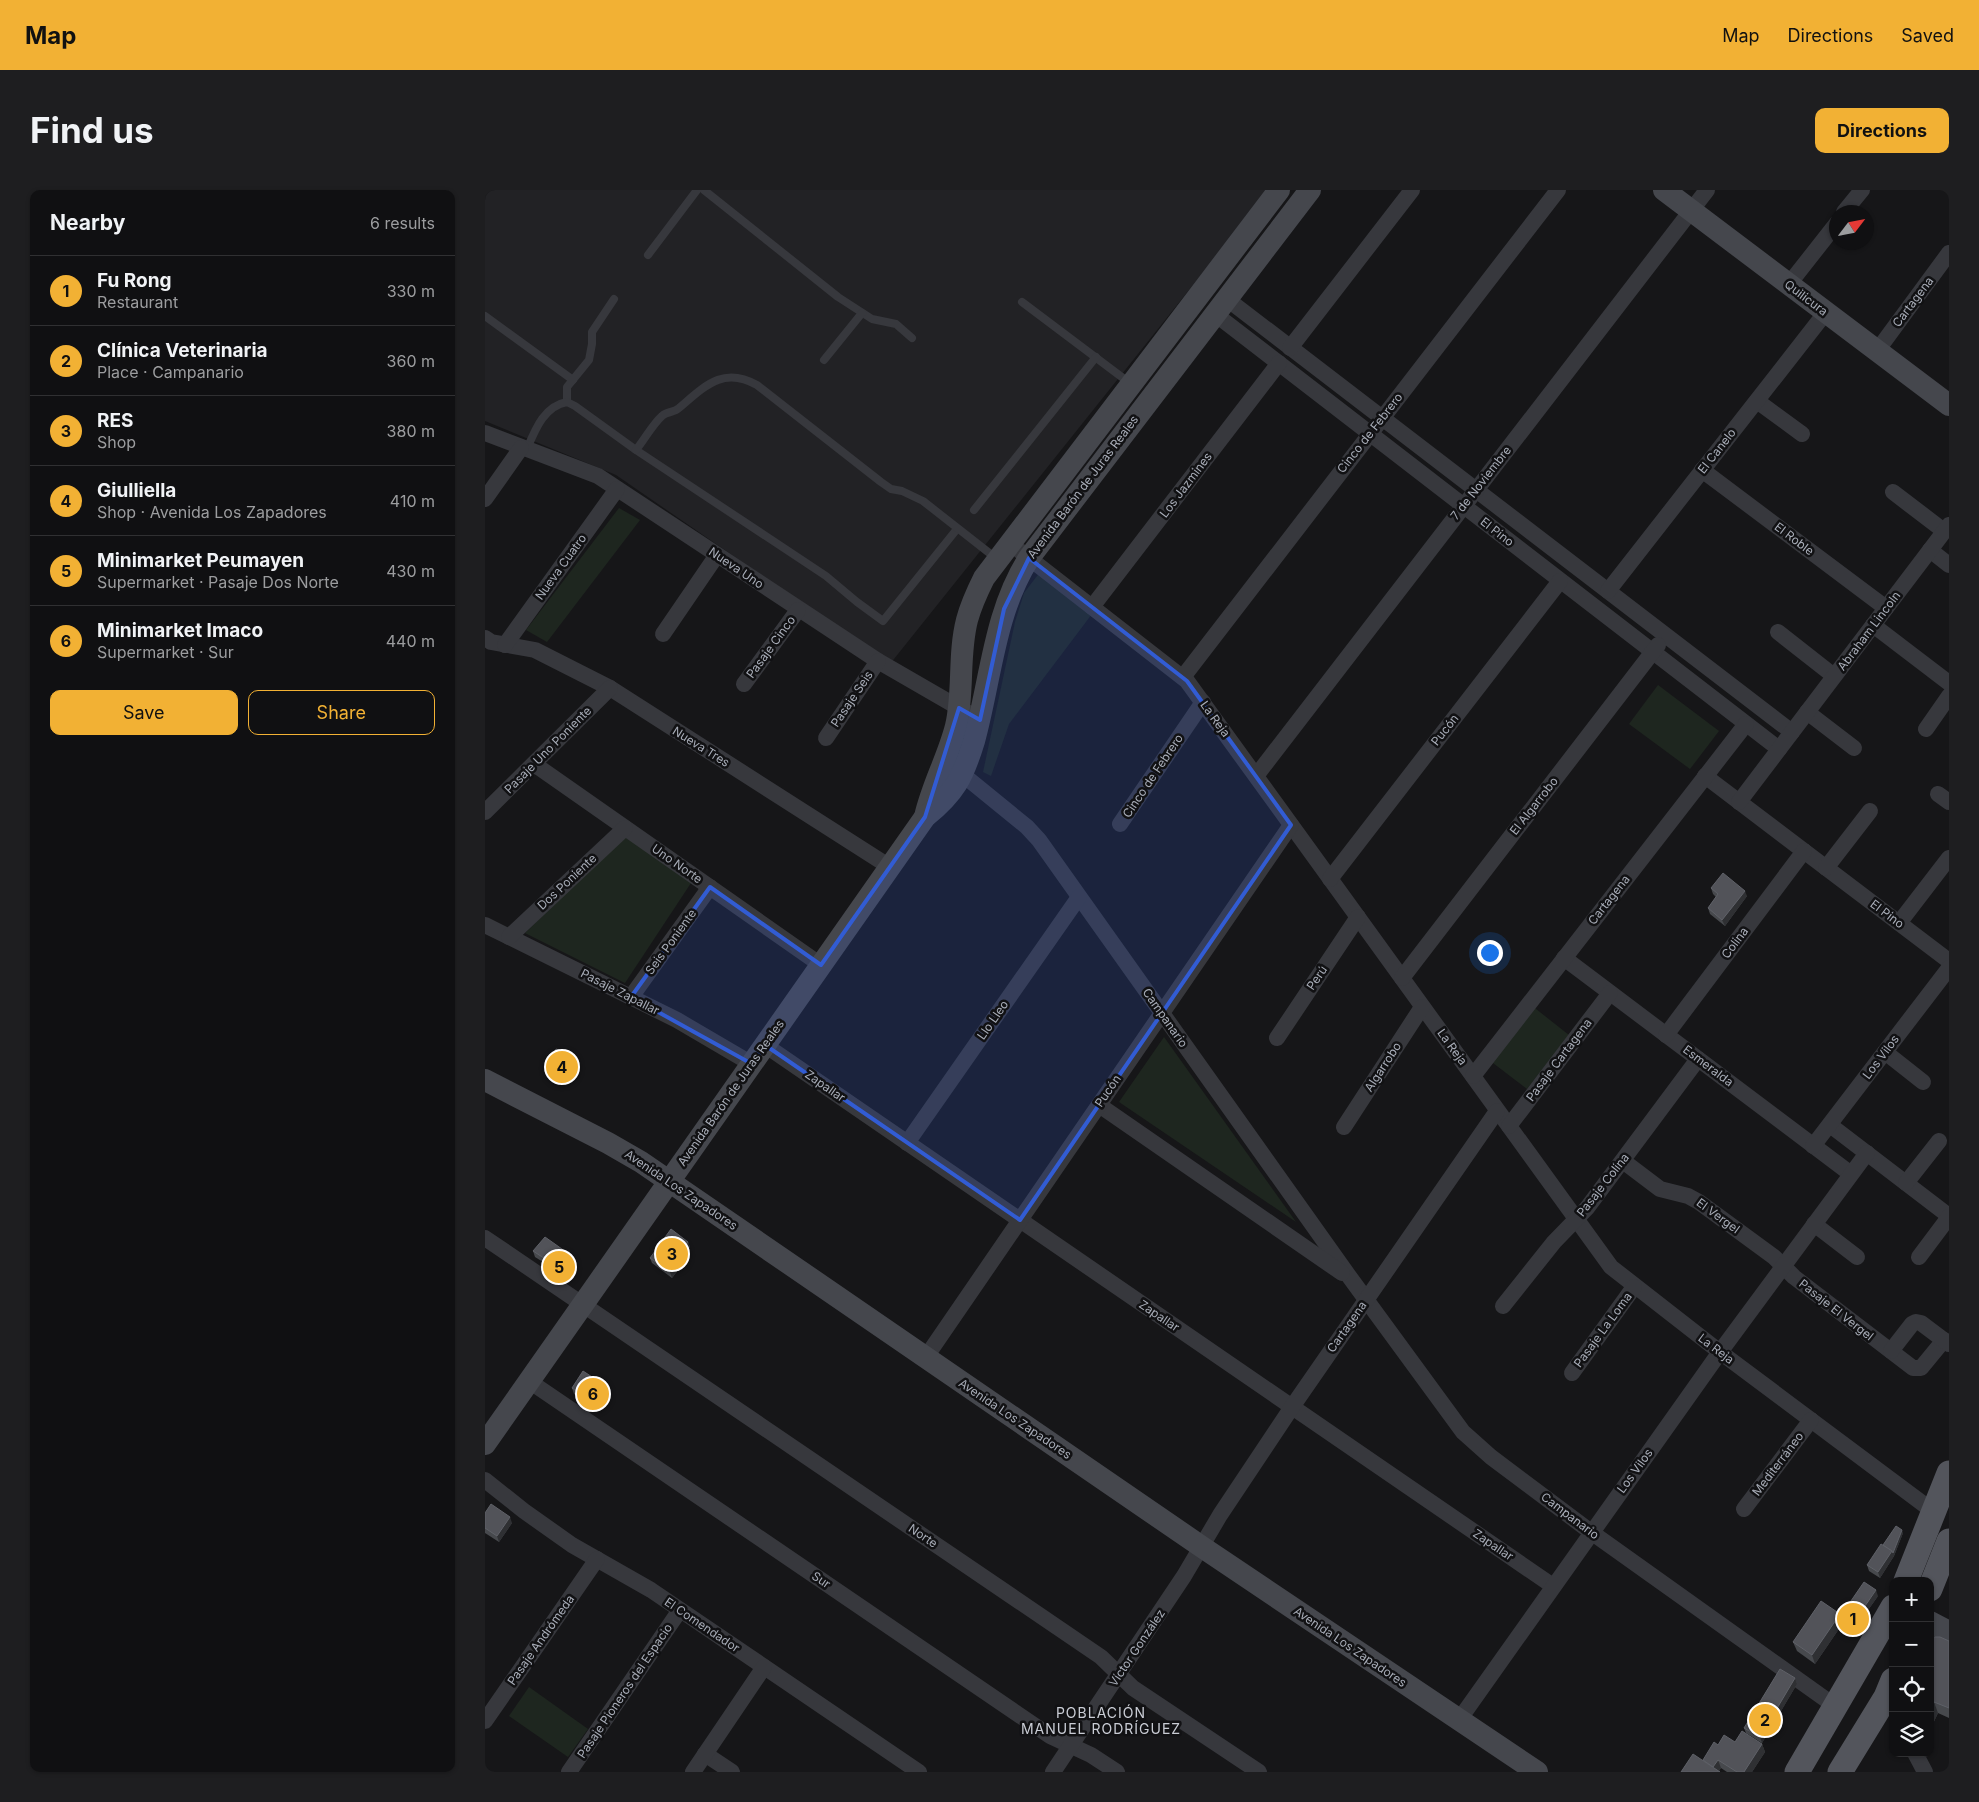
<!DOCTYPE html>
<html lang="en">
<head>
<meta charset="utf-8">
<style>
  :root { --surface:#101012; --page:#1e1e20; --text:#f1f3f6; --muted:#9c9d9f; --line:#303032; --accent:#f2b134 }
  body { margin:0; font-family:Inter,sans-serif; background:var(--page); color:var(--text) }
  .controls { position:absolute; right:15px; bottom:15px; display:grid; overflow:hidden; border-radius:10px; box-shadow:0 1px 4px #0004 }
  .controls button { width:45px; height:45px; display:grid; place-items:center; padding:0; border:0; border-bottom:1px solid var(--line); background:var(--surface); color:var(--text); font:25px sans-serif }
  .compass { position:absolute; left:1344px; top:15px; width:45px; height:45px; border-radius:50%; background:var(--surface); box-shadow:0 1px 4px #0004; rotate:58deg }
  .you { position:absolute; left:1004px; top:762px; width:18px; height:18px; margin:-12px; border:4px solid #fff; border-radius:50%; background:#1a73e8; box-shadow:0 0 0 8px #1a73e833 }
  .badge { display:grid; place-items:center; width:32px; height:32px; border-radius:50%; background:var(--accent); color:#111; font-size:16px; font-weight:700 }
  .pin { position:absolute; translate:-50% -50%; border:2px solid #fff; box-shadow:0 1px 5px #0006 }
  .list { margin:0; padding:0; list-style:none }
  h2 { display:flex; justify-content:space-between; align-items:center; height:65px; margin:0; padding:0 20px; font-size:21px }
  h2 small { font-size:16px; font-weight:400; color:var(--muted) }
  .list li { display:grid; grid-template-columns:32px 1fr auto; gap:15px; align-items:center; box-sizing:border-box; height:70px; padding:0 20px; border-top:1px solid var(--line) }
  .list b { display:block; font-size:19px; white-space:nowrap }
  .list p { margin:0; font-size:16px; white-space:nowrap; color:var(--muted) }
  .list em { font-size:16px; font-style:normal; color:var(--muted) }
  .actions { display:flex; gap:10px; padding:15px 20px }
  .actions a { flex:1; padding:11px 0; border:1px solid var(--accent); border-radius:10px; text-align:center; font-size:18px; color:var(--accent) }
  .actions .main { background:var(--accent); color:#111 }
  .icon { flex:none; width:28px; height:28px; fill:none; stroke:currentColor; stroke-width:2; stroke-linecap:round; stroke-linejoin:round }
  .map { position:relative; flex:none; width:1464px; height:1582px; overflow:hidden; border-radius:10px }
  header { display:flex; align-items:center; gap:30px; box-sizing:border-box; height:70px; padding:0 25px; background:var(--accent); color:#111 }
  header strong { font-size:24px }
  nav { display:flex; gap:28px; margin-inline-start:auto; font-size:18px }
  .intro { display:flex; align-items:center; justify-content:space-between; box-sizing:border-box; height:120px; padding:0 30px }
  h1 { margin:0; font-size:35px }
  .button { padding:12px 22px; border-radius:10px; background:var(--accent); color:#111; font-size:18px; font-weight:700 }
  main { display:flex; gap:30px; padding:0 30px }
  aside { flex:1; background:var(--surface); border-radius:10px; box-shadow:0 1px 4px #0004 }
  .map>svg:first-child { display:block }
  .built { fill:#222225 }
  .green { fill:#1e261f }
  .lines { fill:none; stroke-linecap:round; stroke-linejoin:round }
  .lane { stroke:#37383d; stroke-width:8 }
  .street { stroke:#37383d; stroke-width:16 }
  .secondary { stroke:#45474d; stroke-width:22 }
  .primary { stroke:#53555c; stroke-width:25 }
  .wall { fill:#47494d }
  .shaded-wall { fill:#2f3033 }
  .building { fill:#525359; stroke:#5f6168 }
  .marked { fill:#325cd3; fill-opacity:0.2; stroke:#325cd3; stroke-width:4; stroke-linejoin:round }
  .labels { text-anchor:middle; stroke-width:5; stroke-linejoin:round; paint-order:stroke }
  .street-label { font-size:12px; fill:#a8adb8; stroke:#111113 }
  .neighbourhood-label { font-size:14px; letter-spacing:1px; fill:#c9ccd4; stroke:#111113 }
</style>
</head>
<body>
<header>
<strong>Map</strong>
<nav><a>Map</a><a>Directions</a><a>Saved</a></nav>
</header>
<div class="intro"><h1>Find us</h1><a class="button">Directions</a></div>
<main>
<aside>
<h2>Nearby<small>6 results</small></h2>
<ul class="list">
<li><span class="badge">1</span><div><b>Fu Rong</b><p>Restaurant</p></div><em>330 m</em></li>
<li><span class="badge">2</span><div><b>Clínica Veterinaria</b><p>Place · Campanario</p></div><em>360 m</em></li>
<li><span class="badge">3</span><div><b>RES</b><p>Shop</p></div><em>380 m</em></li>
<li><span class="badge">4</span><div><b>Giulliella</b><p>Shop · Avenida Los Zapadores</p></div><em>410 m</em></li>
<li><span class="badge">5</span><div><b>Minimarket Peumayen</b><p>Supermarket · Pasaje Dos Norte</p></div><em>430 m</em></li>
<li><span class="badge">6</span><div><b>Minimarket Imaco</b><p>Supermarket · Sur</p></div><em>440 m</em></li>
</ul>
<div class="actions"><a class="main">Save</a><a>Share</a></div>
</aside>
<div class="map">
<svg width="1464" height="1582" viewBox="0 0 1464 1582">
  <rect width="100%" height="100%" fill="#161618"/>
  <path class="built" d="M0,0H784L405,474L131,285L0,231Z"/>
  <g class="green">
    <path d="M134,318L155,330L62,452L41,440Z"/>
    <path d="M555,382L607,424L524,534L506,586L498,582L530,432L539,403Z"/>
    <path d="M1173,495L1234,541L1205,579L1144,534Z"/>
    <path d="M140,646L206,693L140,793L40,743Z"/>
    <path d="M1046,815L1084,845L1042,899L1004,870Z"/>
    <path d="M679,847L811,1032L634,912Z"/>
    <path d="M44,1497L103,1539L83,1567L24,1526Z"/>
  </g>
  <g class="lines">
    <g class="lane">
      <path d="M219,0L353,107L387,129L411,134L427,148"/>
      <path d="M163,65L212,0"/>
      <path d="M537,112L646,194"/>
      <path d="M0,126L88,190"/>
      <path d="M339,170L377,123"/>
      <path d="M82,212V197L104,170L107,154V142L129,109"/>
      <path d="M42,259C50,240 59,216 82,212L90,216L151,260L341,386L372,412L398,431L472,339"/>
      <path d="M151,260C160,249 167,235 177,226C182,221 189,223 194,218C220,196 238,176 272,195L396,292L406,299L417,301L438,311L512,369"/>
      <path d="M489,320L611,167"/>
    </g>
    <g class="street">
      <path d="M1359,22L1377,0"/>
      <path d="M1304,94L1352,33"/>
      <path d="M742,109L1307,542"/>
      <path d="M730,124L1294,559"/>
      <path d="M805,158L927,0"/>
      <path d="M1392,161L1464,63"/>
      <path d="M1272,211L1317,244"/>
      <path d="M0,243L113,286L393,471L483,523"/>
      <path d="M1217,280L1401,418"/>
      <path d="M1408,302L1459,341"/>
      <path d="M0,309L36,258"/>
      <path d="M1445,360L1464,375"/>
      <path d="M535,361L702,491L1126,1077L1235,1162L1449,1322"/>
      <path d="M1123,401L1341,122"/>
      <path d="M607,417L794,173"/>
      <path d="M1388,435L1464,493"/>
      <path d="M1293,442L1349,486"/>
      <path d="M178,444L232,365"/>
      <path d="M0,448L6,452L50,460L125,498L405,677"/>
      <path d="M20,455L132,299"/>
      <path d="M698,487L1073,0"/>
      <path d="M259,494L313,420"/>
      <path d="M1322,522L1369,558"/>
      <path d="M1441,539L1464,506"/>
      <path d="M341,548L393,471"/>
      <path d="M49,574L336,775"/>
      <path d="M477,584L542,637L554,650L866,1089L978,1242L1006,1267L1106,1342L1350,1516"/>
      <path d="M771,586L1222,0"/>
      <path d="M1220,586L1464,771"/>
      <path d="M1453,604L1464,612"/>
      <path d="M1254,612L1464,335"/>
      <path d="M0,622L125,498"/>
      <path d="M635,634L718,512"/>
      <path d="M1341,678L1385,621"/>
      <path d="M845,689L1075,391"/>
      <path d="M1414,733L1464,668"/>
      <path d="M0,735L192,830L267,874"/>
      <path d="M24,747L140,638"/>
      <path d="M1079,768L1366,984"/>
      <path d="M917,788L1173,455"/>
      <path d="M146,807L225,697"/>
      <path d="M1181,845L1319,661"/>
      <path d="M792,848L873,727"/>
      <path d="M280,855L1068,1396"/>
      <path d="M1400,862L1438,892"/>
      <path d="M988,886L1261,534"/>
      <path d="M614,915L857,1083"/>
      <path d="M1345,935L1464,1026"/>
      <path d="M1024,936L1125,803"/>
      <path d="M859,937L937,817"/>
      <path d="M422,953L594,707"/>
      <path d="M1328,956L1464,778"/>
      <path d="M1138,971L1175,999L1203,1006L1214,1012L1289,1067L1309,1087L1428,1178H1436L1459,1150"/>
      <path d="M1421,993L1454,951"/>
      <path d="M1329,1034L1372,1067"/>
      <path d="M0,1048L616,1467L648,1498L774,1582"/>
      <path d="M1434,1067L1464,1027"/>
      <path d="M1018,1116L1069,1052L1102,1018L1213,869"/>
      <path d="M1406,1161L1427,1134L1431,1132L1436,1133L1464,1154"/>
      <path d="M441,1167L806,635"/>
      <path d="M1087,1183L1149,1097"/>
      <path d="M44,1191L565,1546L606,1565L632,1582"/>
      <path d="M0,1290L39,1321L87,1355L166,1400L434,1582"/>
      <path d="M1259,1319L1326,1230"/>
      <path d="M974,1530L1235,1162L1382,963"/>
      <path d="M0,1531L112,1369"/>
      <path d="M1430,1563L1440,1582"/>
      <path d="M220,1564L247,1582"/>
      <path d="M84,1582L195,1420"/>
      <path d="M208,1582L279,1477"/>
      <path d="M568,1582L699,1386L735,1325L807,1217L1012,921"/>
    </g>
    <g class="secondary">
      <path d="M1179,0L1464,215"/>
      <path d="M440,627C447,595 463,568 471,536C479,502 473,465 482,430C486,415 492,402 499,388L794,0"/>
      <path d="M0,890L123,953L156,972L717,1357L1052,1582"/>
      <path d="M0,1254L440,627C470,603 478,587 489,551C506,489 509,423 544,368L825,0"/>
      <path d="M1445,1432L1464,1442"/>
    </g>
    <g class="primary">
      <path d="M1421,1391L1464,1283"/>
      <path d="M1445,1399L1464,1351"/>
      <path d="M1312,1582L1408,1417"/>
      <path d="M1355,1582L1401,1507L1408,1490"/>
    </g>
  </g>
  <g class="wall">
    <path d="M1226,698L1262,706L1240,736L1225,724L1223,718L1231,707L1228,704Z"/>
    <path d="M87,866L89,872L80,890L64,882L62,877Z"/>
    <path d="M203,1052L205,1057L197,1068L199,1072L187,1088L167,1073L165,1068Z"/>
    <path d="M48,1061L86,1070L77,1084L50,1067Z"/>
    <path d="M87,1198H124L126,1203L115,1221L89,1204Z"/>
    <path d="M0,1323L27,1333L14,1352L0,1343Z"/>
    <path d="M1418,1343L1409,1366L1395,1388L1384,1381L1382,1375L1398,1355Z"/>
    <path d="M1393,1406L1371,1437L1359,1429L1357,1424Z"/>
    <path d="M1355,1424L1358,1433L1330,1474L1312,1461L1308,1452Z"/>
    <path d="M1445,1449L1464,1451V1528L1453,1523L1445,1540Z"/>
    <path d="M1310,1488L1312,1494L1277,1553L1261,1543L1259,1538Z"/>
    <path d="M1250,1552L1277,1554L1280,1562L1267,1582H1242L1236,1578L1234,1581L1218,1570L1233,1555Z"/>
  </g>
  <g class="shaded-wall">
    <path d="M1260,701L1262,706L1240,736L1237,730Z"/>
    <path d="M87,866L89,872L80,890L78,885Z"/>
    <path d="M203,1052L205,1057L197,1068L199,1072L187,1088L185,1082L194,1064Z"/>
    <path d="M84,1064L86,1070L77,1084L74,1078Z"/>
    <path d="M124,1198L126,1203L115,1221L113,1215Z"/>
    <path d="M25,1327L27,1333L14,1352L12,1346Z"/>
    <path d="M1417,1340L1418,1343L1409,1366L1395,1388L1393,1382Z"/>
    <path d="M1391,1400L1393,1406L1371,1437L1369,1432Z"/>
    <path d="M1355,1424L1358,1433L1330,1474L1327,1465Z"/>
    <path d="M1310,1488L1312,1494L1277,1553L1275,1547Z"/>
    <path d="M1449,1512L1453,1523L1445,1540V1520Z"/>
    <path d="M1277,1554L1280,1562L1267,1582H1259Z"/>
    <path d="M1233,1570L1236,1578L1233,1582L1228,1577Z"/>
  </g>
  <g class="building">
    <path d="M1238,683L1260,701L1237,730L1223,718L1233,704L1226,698Z"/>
    <path d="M71,859L87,866L78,885L62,877Z"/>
    <path d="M186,1039L203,1052L194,1064L197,1067L185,1082L165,1068Z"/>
    <path d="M60,1047L84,1064L74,1078L48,1061Z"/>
    <path d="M98,1181L124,1198L113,1215L87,1198Z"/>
    <path d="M6,1314L25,1327L12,1346L0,1338V1323Z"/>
    <path d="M1411,1336L1417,1340L1408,1363L1407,1361L1398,1355Z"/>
    <path d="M1396,1354L1407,1361L1393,1382L1382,1375Z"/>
    <path d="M1379,1392L1391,1400L1369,1432L1357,1424Z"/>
    <path d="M1336,1411L1355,1424L1327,1465L1308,1452Z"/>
    <path d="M1450,1447H1455L1464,1451V1518L1449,1512L1445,1520V1449Z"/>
    <path d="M1295,1479L1310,1488L1275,1547L1259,1538Z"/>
    <path d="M1257,1541L1277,1554L1259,1582H1252L1233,1570L1228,1577L1218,1570L1229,1552L1233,1555L1239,1545L1250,1552Z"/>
    <path d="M1208,1564L1235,1582H1196Z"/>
  </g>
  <path class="marked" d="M544,368L702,491L806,635L535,1030L280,855L267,874L146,807L225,697L336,775L440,627L474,518L495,530L519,419Z"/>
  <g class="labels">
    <g class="street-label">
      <text transform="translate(1321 108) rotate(37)" y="4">Quilicura</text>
      <text transform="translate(1428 112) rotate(-53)" y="4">Cartagena</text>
      <text transform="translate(885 243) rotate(-52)" y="4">Cinco de Febrero</text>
      <text transform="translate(1232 261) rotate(-52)" y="4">El Canelo</text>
      <text transform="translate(996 293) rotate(-52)" y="4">7 de Noviembre</text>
      <text transform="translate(701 295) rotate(-53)" y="4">Los Jazmines</text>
      <text transform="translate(598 297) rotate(-53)" y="4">Avenida Barón de Juras Reales</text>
      <text transform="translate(1012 342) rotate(38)" y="4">El Pino</text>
      <text transform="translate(1309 349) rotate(37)" y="4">El Roble</text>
      <text transform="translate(76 377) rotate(-54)" y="4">Nueva Cuatro</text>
      <text transform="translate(251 378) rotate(34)" y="4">Nueva Uno</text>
      <text transform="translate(1384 441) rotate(-53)" y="4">Abraham Lincoln</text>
      <text transform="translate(286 457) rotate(-54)" y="4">Pasaje Cinco</text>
      <text transform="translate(367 509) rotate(-56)" y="4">Pasaje Seis</text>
      <text transform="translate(730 529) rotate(54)" y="4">La Reja</text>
      <text transform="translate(960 540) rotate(-52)" y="4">Pucón</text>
      <text transform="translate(216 557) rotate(32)" y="4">Nueva Tres</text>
      <text transform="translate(63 560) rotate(-45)" y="4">Pasaje Uno Poniente</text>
      <text transform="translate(668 586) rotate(-56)" y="4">Cinco de Febrero</text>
      <text transform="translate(1049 616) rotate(-52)" y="4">El Algarrobo</text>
      <text transform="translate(192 674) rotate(35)" y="4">Uno Norte</text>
      <text transform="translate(82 692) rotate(-43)" y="4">Dos Poniente</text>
      <text transform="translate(1124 710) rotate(-52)" y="4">Cartagena</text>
      <text transform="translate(1402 724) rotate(37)" y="4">El Pino</text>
      <text transform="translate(186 752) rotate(-54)" y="4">Seis Poniente</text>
      <text transform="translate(1250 753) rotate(-53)" y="4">Colina</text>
      <text transform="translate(832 788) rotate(-56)" y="4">Perú</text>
      <text transform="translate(135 802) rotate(27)" y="4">Pasaje Zapallar</text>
      <text transform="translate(680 828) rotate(55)" y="4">Campanario</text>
      <text transform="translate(508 830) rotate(-55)" y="4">Llo Lleo</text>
      <text transform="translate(967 857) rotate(54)" y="4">La Reja</text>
      <text transform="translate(1396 867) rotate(-53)" y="4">Los Vilos</text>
      <text transform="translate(1074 870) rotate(-53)" y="4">Pasaje Cartagena</text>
      <text transform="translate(1223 876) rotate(37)" y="4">Esmeralda</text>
      <text transform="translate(898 877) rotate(-57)" y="4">Algarrobo</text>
      <text transform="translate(340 896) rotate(35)" y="4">Zapallar</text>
      <text transform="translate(623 901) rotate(-56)" y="4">Pucón</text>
      <text transform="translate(246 903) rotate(-55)" y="4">Avenida Barón de Juras Reales</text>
      <text transform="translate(1118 995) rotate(-52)" y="4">Pasaje Colina</text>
      <text transform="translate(196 1000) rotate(34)" y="4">Avenida Los Zapadores</text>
      <text transform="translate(1233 1026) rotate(36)" y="4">El Vergel</text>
      <text transform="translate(1351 1120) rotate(38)" y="4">Pasaje El Vergel</text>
      <text transform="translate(674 1126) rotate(34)" y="4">Zapallar</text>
      <text transform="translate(862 1137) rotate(-55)" y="4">Cartagena</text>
      <text transform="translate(1118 1140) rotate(-54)" y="4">Pasaje La Loma</text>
      <text transform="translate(1231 1159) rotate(37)" y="4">La Reja</text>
      <text transform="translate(530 1229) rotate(34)" y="4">Avenida Los Zapadores</text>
      <text transform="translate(1293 1274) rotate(-53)" y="4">Mediterráneo</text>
      <text transform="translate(1150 1281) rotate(-54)" y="4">Los Vilos</text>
      <text transform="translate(1085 1326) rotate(37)" y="4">Campanario</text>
      <text transform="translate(438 1346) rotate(34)" y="4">Norte</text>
      <text transform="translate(1008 1355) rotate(34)" y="4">Zapallar</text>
      <text transform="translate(336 1390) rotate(34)" y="4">Sur</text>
      <text transform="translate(217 1435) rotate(34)" y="4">El Comendador</text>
      <text transform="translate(56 1450) rotate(-55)" y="4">Pasaje Andrómeda</text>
      <text transform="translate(865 1457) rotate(34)" y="4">Avenida Los Zapadores</text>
      <text transform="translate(652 1458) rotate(-56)" y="4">Víctor González</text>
      <text transform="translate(140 1501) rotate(-56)" y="4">Pasaje Pioneros del Espacio</text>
    </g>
    <g class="neighbourhood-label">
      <text x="616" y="1528">POBLACIÓN<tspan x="616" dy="16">MANUEL RODRÍGUEZ</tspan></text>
    </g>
  </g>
</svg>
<div class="controls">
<button>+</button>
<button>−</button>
<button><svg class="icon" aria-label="locate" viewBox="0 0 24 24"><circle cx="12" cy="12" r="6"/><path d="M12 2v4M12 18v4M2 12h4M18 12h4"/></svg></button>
<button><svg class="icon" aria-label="layers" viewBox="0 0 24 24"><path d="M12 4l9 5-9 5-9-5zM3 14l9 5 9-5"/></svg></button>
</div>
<svg class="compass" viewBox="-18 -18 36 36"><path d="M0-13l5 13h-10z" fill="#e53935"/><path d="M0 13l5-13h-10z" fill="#9c9d9f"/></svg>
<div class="you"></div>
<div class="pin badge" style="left:1368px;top:1429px">1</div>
<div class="pin badge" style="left:1280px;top:1530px">2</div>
<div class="pin badge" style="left:187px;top:1064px">3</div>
<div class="pin badge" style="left:77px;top:877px">4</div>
<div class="pin badge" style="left:74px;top:1077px">5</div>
<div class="pin badge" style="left:108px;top:1204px">6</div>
</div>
</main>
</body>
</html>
